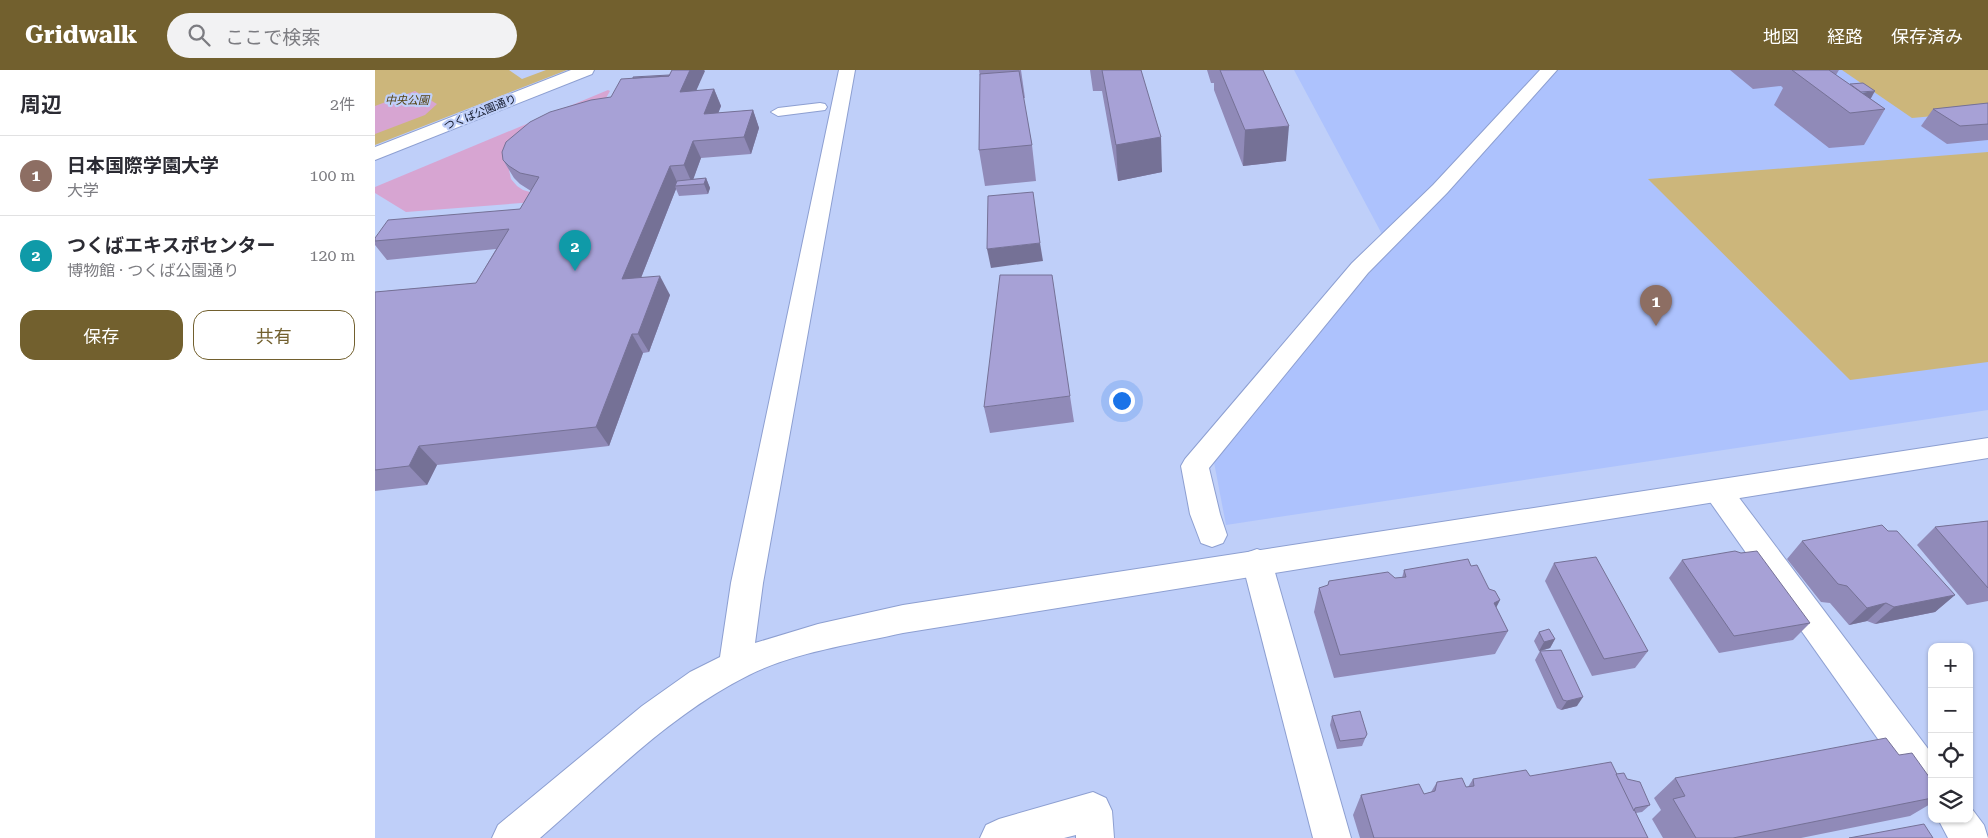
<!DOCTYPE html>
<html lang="ja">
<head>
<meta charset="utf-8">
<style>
  :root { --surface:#fff; --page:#f2f2f3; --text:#2b2b33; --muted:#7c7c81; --line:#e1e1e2; --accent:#72602e }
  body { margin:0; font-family:"Roboto Serif","Noto Sans JP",serif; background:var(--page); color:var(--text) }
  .controls { position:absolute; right:15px; bottom:15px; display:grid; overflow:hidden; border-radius:10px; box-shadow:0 1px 4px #0004 }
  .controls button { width:45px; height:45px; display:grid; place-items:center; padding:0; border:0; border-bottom:1px solid var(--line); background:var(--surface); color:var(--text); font:25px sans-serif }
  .you { position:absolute; left:746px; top:330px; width:18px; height:18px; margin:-12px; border:4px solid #fff; border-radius:50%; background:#1a73e8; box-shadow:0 0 0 8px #1a73e833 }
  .badge { display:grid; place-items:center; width:32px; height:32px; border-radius:50%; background:var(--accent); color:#fff; font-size:16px; font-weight:700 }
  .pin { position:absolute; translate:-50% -41px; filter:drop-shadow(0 1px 2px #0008) }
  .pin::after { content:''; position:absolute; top:26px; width:18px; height:15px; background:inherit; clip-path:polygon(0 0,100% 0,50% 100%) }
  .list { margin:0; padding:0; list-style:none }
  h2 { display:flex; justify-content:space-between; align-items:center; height:65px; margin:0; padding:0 20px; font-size:21px }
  h2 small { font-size:16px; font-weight:400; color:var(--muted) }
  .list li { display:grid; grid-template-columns:32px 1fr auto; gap:15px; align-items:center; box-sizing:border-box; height:80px; padding:0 20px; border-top:1px solid var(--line) }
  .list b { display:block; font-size:19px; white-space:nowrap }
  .list p { margin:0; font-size:16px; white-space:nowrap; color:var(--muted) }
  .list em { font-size:16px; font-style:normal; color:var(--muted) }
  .actions { display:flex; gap:10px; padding:15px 20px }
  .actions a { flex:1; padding:11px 0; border:1px solid var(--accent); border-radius:15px; text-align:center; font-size:18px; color:var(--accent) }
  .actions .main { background:var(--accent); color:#fff }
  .icon { flex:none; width:28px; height:28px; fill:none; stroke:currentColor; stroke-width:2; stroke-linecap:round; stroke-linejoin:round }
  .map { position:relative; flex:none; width:1613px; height:768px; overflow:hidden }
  header { display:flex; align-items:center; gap:30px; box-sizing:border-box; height:70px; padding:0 25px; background:var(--accent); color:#fff }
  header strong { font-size:24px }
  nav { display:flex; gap:28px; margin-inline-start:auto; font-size:18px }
  .search { width:350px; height:45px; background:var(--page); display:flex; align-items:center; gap:12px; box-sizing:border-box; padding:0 18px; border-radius:28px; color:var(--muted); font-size:19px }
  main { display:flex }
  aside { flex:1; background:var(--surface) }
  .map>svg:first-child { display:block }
  .built { fill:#adc2fd }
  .green { fill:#ccb67b }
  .water { fill:#d7a5d2 }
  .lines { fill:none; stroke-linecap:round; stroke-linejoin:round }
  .service-casing { stroke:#8d9fd1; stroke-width:2 }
  .pedestrian-casing { stroke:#8d9fd1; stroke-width:2 }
  .minor-casing { stroke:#8d9fd1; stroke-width:2 }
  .tertiary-casing { stroke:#8d9fd1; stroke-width:2 }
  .service { fill:#fff; fill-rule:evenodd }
  .pedestrian { fill:#fff; fill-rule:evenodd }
  .minor { fill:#fff; fill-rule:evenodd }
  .tertiary { fill:#fff; fill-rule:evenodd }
  .wall { fill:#908ab8 }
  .shaded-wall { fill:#757196 }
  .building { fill:#a7a1d6; stroke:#757196 }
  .labels { text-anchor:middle; stroke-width:4.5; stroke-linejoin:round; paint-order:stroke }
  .far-park-label { font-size:11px; font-style:italic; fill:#534212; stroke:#bfcff9 }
  .far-street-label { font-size:11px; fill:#12182b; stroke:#bfcff9 }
</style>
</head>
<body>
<header>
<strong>Gridwalk</strong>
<div class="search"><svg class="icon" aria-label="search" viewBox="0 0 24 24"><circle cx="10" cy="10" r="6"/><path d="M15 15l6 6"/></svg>ここで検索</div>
<nav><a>地図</a><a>経路</a><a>保存済み</a></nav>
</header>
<main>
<aside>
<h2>周辺<small>2件</small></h2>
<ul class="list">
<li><span class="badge" style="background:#8d6e63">1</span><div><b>日本国際学園大学</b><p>大学</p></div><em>100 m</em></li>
<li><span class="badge" style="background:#0f9aa8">2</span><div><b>つくばエキスポセンター</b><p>博物館 · つくば公園通り</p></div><em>120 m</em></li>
</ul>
<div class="actions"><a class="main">保存</a><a>共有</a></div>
</aside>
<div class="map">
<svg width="1613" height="768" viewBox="0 0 1613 768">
  <rect width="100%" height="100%" fill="#bfcff9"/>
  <path class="built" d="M919,0H1613V340L851,455L838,387L1021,172L1008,166Z"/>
  <g class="green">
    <path d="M0,0H134L147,9L171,0H192L0,75Z"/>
    <path d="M1467,0H1613V41L1537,48Z"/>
    <path d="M1613,82V292L1475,310L1273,109Z"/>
  </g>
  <g class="water">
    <path d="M233,20L235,21L219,49L143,86L134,100L136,109L142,116L148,120L165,125L160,132L31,142L0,123V117Z"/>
    <path d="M40,21L62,34L50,45L0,64V36Z"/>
  </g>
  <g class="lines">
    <defs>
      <path id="service" d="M445,33L450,34L452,37L450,40L403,46L396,42L403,38Z"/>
      <g id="pedestrian">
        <path d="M196,0H219L217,4L0,90V77Z"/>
        <path d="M1165,0H1182L1072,123L993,203L834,398L845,444L852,465L848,473L837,477L826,473L815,444L806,396L810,389L977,193L1058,115Z"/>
      </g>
      <g id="minor">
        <path d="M1343,410L1353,413L1557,684V732L1544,727L1333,429L1329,421L1333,413Z"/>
        <path d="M882,479L893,483L897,492L976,768H938L867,492L871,483Z"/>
        <path d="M718,722L731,728L737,741L739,768H701V765L689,768H605L611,755L624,749Z"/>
        <path d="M1594,735L1609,755L1613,768H1573L1563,749H1594Z"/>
      </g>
      <path id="tertiary" d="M464,0H480L388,513L380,573L443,554L528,535L1613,368V388L528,563C479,574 420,582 374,605C295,644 231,711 165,768H117L123,755L267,636L315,602L345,587L356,513Z"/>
    </defs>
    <use href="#service" class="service-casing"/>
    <use href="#pedestrian" class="pedestrian-casing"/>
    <use href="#minor" class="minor-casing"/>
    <use href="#tertiary" class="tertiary-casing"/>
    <use href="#service" class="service"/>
    <use href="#pedestrian" class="pedestrian"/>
    <use href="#minor" class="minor"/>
    <use href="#tertiary" class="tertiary"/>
  </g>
  <g class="wall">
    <path d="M297,0H329L321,21L339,19L346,36L343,43L378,40L384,58L376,84L326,88L318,109L331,108L335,118L333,124L304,126L301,119L266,208L295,225L274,282L268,283L234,376L62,395L52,415L0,421V222L101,213L121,179L12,190L0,175V168L145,139L156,121L145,114L139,108L128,90L236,27L294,5Z"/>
    <path d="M604,0H646L650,28H648L657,75L661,111L610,116L604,80L605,7Z"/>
    <path d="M715,0H766L787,102L743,111L727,21H718Z"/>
    <path d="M832,0H888L911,91L868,96L839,20V13H836Z"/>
    <path d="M1355,0H1464L1461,5L1510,39L1489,75L1454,78L1399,35L1408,18L1406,16L1378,19Z"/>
    <path d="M1613,33V70L1572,74L1546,56L1558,39Z"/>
    <path d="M695,326L699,352L615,363L609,337Z"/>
    <path d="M1613,451V531L1592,535L1542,475L1560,457Z"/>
    <path d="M1427,471L1580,525L1560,542L1500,554L1492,551L1474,555L1455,533L1446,532L1412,489Z"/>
    <path d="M1307,490L1435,553L1418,570L1344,583L1294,508Z"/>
    <path d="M1179,493L1273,581L1260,598L1217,606L1170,511Z"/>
    <path d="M1096,496L1114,519L1125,530L1121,537L1133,561L1120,584L959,608L939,542L944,518L953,516L954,511L1027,508L1029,500Z"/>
    <path d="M1164,562L1180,569L1175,578L1166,581L1202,636L1186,640L1182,638L1160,590L1165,581H1164L1159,571Z"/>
    <path d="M957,646L992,664L987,676L962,679L955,655Z"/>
    <path d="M1524,685L1557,711V733L1535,746L1426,768H1287H1288L1277,749L1286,740L1279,728L1300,708Z"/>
    <path d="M1241,704L1252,709L1275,735L1267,742L1261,743L1273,768H985L978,745L986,725L1049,724L1056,722L1062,712L1091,717H1093L1098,709Z"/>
  </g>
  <g class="shaded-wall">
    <path d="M315,0H329L330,1L313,39L305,22Z"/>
    <path d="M339,19L346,36L336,62L329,44Z"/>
    <path d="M1500,21L1495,30L1453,27Z"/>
    <path d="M378,40L384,58L376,84L369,67Z"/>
    <path d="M914,56L911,91L868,96L870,60Z"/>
    <path d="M786,67L787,102L743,111L741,75Z"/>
    <path d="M318,71L326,88L317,113L309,95Z"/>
    <path d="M295,96L303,114L300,116L301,119L258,228L247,209Z"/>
    <path d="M331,108L335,118L333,124L329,114Z"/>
    <path d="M665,173L668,191L616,198L612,179Z"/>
    <path d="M285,206L295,225L274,282L263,264Z"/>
    <path d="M257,264L268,283L234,376L221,357Z"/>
    <path d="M44,376L62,395L52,415L34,396Z"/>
    <path d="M1580,525L1560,542L1500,554L1519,537Z"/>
    <path d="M1125,530L1113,554L1119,533Z"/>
    <path d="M1511,533L1492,551L1474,555L1492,538Z"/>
    <path d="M1180,569L1175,578L1164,581L1169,572Z"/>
    <path d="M1208,627L1202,636L1186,640L1192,631Z"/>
  </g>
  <g class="building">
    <path d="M297,0H315L305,22L339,19L329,44L378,40L369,67L318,71L309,95L295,96L247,209L285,206L263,264H257L221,357L44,376L34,396L0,400V222L101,213L134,159L0,171V168L13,150L145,139L164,107L145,103L134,96L128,90L127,82L131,72L155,52L175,42L216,30L236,27L246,9L294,6Z"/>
    <path d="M727,0H766L786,67L741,75Z"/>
    <path d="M845,0H888L914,56L870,60Z"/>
    <path d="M1417,0H1454L1510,39L1475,43Z"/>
    <path d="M644,1L657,75L604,80L605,4Z"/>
    <path d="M294,5V6L258,8V7Z"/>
    <path d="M1488,13L1500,21L1486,22L1475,14Z"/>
    <path d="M1613,33V54L1585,56L1558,39Z"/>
    <path d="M331,108L329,114L300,116L302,111Z"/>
    <path d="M658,122L665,173L612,179L613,126Z"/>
    <path d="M625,205H677L695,326L609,337Z"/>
    <path d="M1613,451V518L1560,457Z"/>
    <path d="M1507,455L1513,461H1522L1580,525L1519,537L1511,533L1492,538L1472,516L1463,514L1427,471Z"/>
    <path d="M1360,481L1366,483L1382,481L1435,553L1359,566L1307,490Z"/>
    <path d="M1221,487L1273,581L1229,589L1179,493Z"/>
    <path d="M1093,489L1096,496L1102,495L1114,519L1120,521L1125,530L1119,533L1133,561L965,585L944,518L953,515L954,511L1013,502L1020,508L1031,507L1029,500Z"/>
    <path d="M1174,559L1180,569L1169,572L1164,562Z"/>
    <path d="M1186,580L1208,627L1192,631L1188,630L1165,581Z"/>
    <path d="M985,641L992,664L990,668L965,671L957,646Z"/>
    <path d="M1511,668L1524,685L1537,683L1557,711V728L1358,768H1321L1298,729L1310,726L1300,708Z"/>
    <path d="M1236,692L1273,768H999L986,725L1044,714L1049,724L1060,721L1062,712L1087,708L1091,717L1099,716L1098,709L1151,700L1155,706Z"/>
    <path d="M1249,703L1252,709L1265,712L1275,735L1260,738L1259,741L1241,704Z"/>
    <path d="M1549,754L1558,768H1474Z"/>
  </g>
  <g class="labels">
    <g class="far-park-label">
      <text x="32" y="34">中央公園</text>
    </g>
    <g class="far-street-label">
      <text transform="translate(105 42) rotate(-22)" y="4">つくば公園通り</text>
    </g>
  </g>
</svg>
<div class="controls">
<button>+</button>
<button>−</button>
<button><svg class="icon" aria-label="locate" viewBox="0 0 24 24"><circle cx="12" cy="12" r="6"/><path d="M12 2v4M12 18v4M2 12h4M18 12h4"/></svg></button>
<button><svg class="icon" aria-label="layers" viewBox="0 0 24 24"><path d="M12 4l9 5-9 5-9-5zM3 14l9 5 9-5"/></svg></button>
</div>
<div class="you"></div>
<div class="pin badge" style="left:1281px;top:256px;background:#8d6e63">1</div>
<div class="pin badge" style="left:200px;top:201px;background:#0f9aa8">2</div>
</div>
</main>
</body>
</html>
